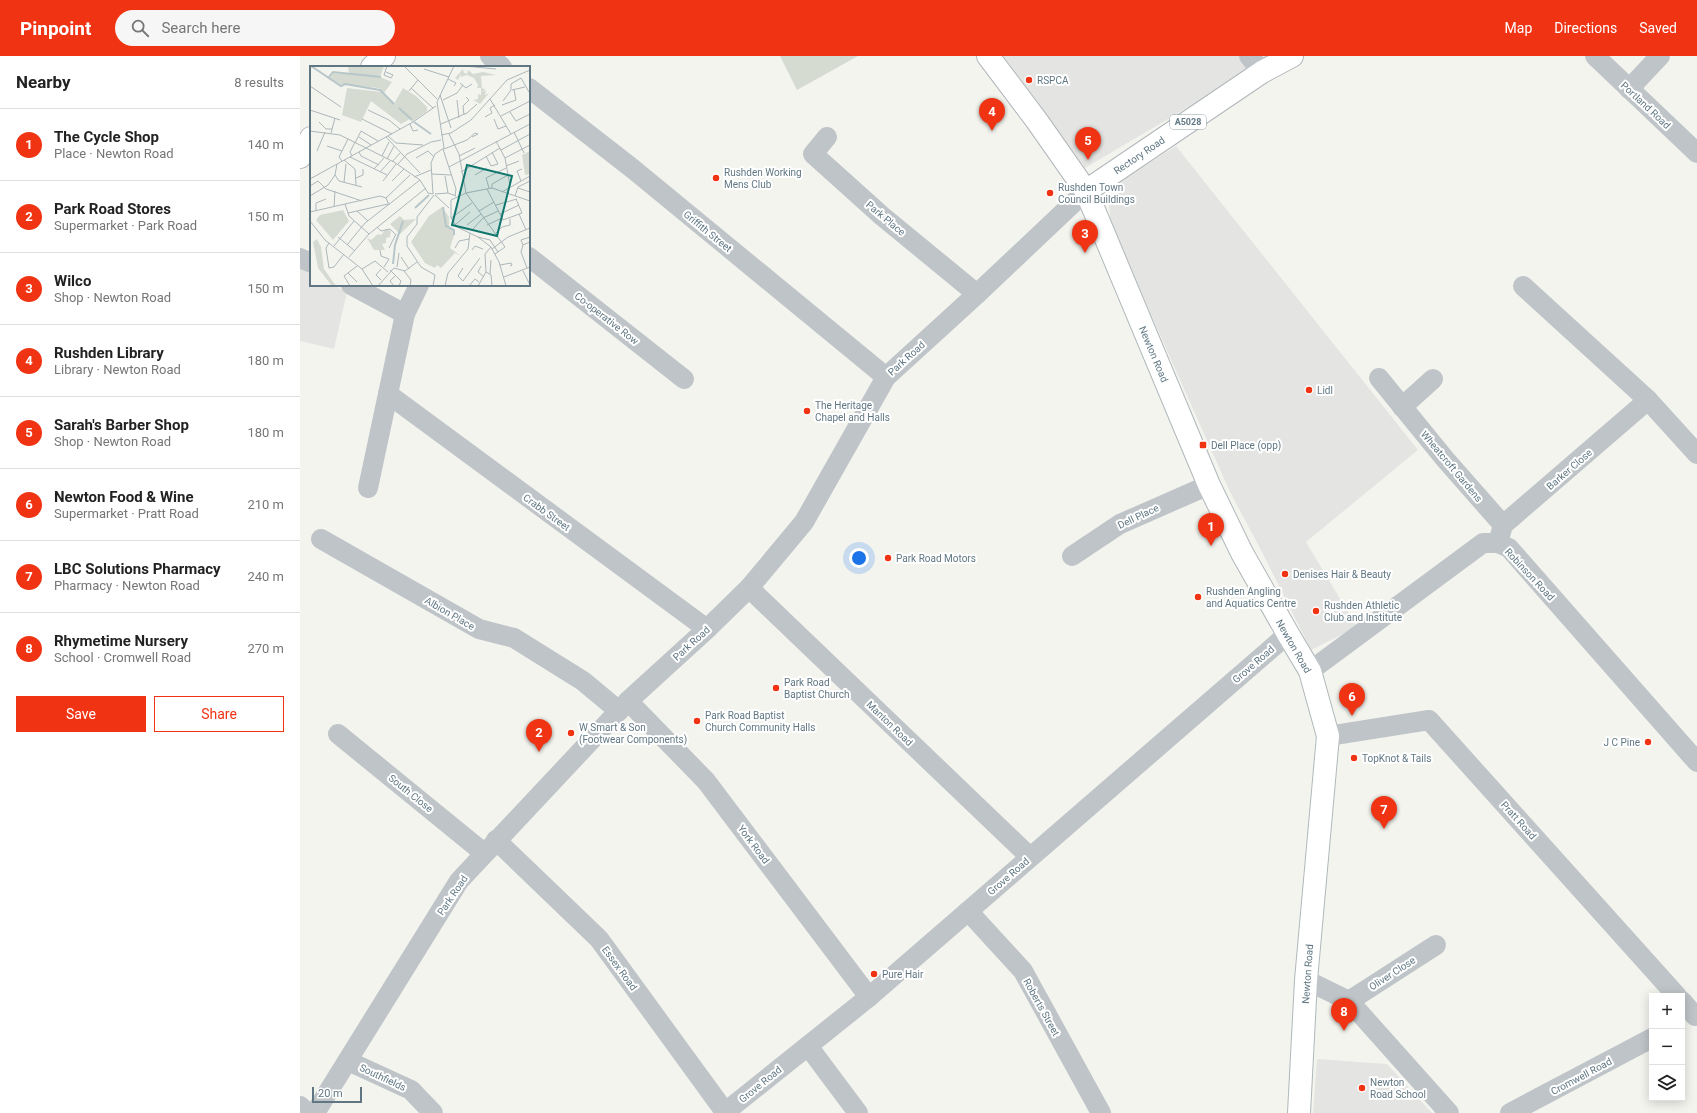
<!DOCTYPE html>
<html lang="en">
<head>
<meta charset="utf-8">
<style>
  :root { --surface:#fff; --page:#f6f6f6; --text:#222; --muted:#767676; --line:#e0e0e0; --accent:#f03313 }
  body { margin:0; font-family:Roboto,sans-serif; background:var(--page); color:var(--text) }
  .controls { position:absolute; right:12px; bottom:12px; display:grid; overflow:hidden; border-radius:0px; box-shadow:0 2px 10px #0003 }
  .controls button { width:36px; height:36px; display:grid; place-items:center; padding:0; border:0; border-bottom:1px solid var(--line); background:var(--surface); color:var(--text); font:20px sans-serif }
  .scale { position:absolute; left:12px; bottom:10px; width:50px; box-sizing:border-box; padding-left:4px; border:2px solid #607783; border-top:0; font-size:11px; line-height:14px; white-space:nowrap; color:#607783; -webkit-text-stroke:3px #fff; paint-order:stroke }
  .you { position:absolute; left:559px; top:502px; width:14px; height:14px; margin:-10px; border:3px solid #fff; border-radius:50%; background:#1a73e8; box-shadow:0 0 0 6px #1a73e833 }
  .badge { display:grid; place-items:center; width:26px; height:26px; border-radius:50%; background:var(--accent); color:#fff; font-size:13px; font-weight:700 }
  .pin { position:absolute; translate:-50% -33px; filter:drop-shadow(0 1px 2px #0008) }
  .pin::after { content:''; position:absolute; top:21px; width:14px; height:12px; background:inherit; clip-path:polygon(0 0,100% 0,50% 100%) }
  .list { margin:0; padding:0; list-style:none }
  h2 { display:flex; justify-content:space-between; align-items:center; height:52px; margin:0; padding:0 16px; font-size:17px }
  h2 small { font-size:13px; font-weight:400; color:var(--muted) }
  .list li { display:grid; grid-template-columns:26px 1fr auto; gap:12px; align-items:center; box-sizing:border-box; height:72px; padding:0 16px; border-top:1px solid var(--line) }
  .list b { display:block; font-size:15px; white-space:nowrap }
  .list p { margin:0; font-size:13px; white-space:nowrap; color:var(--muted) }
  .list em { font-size:13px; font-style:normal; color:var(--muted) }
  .actions { display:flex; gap:8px; padding:12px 16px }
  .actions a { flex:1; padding:9px 0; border:1px solid var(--accent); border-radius:0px; text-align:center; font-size:14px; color:var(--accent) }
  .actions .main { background:var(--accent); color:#fff }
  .icon { flex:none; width:22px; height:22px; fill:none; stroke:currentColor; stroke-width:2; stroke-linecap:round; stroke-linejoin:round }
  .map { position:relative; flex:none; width:1397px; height:1057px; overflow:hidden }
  header { display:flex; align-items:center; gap:24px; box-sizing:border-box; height:56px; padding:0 20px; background:var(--accent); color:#fff }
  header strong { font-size:19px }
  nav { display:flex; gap:22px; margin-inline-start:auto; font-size:14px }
  .search { width:280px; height:36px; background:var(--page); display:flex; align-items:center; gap:10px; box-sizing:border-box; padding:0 14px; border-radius:22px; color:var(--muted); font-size:15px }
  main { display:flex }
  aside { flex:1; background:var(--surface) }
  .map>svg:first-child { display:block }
  .built { fill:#e4e5e3 }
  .green { fill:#d5dbd0 }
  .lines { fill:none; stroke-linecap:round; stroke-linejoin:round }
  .secondary-casing { stroke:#b0b8bb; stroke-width:24 }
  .primary-casing { stroke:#b1b7ba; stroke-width:24 }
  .street { stroke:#bec4c7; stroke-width:20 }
  .secondary { stroke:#fff; stroke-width:22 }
  .primary { stroke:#fff; stroke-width:22 }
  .poi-dot { fill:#f03313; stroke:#fff; stroke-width:1.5 }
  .labels { text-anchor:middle; stroke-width:4; stroke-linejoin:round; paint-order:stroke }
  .shield { fill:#fff; stroke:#90a0a8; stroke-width:1 }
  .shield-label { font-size:9px; font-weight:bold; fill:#607783 }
  .poi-label { font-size:10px; fill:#607783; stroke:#fff; text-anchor:start }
  .street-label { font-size:10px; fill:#607783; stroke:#fff }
  .inset-river { fill:none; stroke:#b7c6ca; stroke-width:2 }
  .inset-road { fill:none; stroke:#acb7ba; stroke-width:1 }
  .view { fill:#0f766e; fill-opacity:0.15; stroke:#0f766e; stroke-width:2 }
  .inset-edge { fill:none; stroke:#607783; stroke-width:2 }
</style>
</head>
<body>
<header>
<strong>Pinpoint</strong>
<div class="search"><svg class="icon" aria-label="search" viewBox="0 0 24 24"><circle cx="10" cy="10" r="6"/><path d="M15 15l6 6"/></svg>Search here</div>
<nav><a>Map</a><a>Directions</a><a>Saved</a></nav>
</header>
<main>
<aside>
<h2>Nearby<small>8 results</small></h2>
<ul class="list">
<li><span class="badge">1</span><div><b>The Cycle Shop</b><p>Place · Newton Road</p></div><em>140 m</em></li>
<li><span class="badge">2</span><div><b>Park Road Stores</b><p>Supermarket · Park Road</p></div><em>150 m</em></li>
<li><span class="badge">3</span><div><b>Wilco</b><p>Shop · Newton Road</p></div><em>150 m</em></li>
<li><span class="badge">4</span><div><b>Rushden Library</b><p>Library · Newton Road</p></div><em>180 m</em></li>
<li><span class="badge">5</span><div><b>Sarah's Barber Shop</b><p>Shop · Newton Road</p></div><em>180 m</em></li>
<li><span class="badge">6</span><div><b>Newton Food &amp; Wine</b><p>Supermarket · Pratt Road</p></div><em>210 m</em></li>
<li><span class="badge">7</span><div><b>LBC Solutions Pharmacy</b><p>Pharmacy · Newton Road</p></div><em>240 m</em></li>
<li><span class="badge">8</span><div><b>Rhymetime Nursery</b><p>School · Cromwell Road</p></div><em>270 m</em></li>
</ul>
<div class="actions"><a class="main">Save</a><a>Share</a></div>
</aside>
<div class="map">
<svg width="1397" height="1057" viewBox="0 0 1397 1057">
  <rect width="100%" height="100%" fill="#f4f4ef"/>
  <g class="built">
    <path d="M703,0H975L785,112Z"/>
    <path d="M876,90L1118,394L1006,486L1057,571L1011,594L963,498L930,436L811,169L809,148L821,125Z"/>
    <path d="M0,213L11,219V229H33L47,236L34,293L0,285Z"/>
    <path d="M1017,1003L1087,1008L1132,1057H1013Z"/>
  </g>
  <path class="green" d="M480,0H558L497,34Z"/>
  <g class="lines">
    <defs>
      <path id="secondary" d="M786,135L909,429L942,497L988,578L1010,615L1028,680L1006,924L999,1057"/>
      <g id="primary">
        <path d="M688,0L737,65L786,135L962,16L992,0"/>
        <path d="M72,11L84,0"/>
        <path d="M0,101L11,82"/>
      </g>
    </defs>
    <use href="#secondary" class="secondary-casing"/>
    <use href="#primary" class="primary-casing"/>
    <g class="street">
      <path d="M190,0L202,11"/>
      <path d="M949,0L962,16"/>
      <path d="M1295,0L1397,97"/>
      <path d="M229,32L333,113L586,321"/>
      <path d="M1329,33L1360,0"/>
      <path d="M527,81L513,98L582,160L677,238"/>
      <path d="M229,201L384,323"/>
      <path d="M0,202L11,207"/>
      <path d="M51,229L105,258"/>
      <path d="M1223,230L1348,344L1397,398"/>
      <path d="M1079,322L1145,403L1203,469"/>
      <path d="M88,338L407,573"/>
      <path d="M1102,351L1133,323"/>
      <path d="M68,432L105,258L119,229"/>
      <path d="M21,483L179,573L214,582L283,625L319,655"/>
      <path d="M1198,487L1203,469L1348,344"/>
      <path d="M772,500L820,468L909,429"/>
      <path d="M449,532L730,801"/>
      <path d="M1010,615L1183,487H1198L1209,492L1397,706"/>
      <path d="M328,645L406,725L569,941"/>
      <path d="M38,678L184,797"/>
      <path d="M1028,680L1129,664L1377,940"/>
      <path d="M196,784L299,883L425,1056"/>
      <path d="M668,855L723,915L801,1057"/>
      <path d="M1006,924L1049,945L1149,1057"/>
      <path d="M1049,945L1136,889"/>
      <path d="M1382,945L1395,960"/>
      <path d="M508,990L558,1057"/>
      <path d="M48,1005L111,1034L133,1057"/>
      <path d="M0,1050L8,1057"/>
      <path d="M15,1057L159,825L328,645L407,573L449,532L504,466L586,321L677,238L786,135"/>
      <path d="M424,1057L569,941L988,578"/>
      <path d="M1210,1057L1352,982"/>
    </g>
    <use href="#secondary" class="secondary"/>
    <use href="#primary" class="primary"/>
  </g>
  <g class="poi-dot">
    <circle cx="729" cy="24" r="4"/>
    <circle cx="416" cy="122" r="4"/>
    <circle cx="750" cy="137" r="4"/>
    <circle cx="1009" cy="334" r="4"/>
    <circle cx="507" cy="355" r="4"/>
    <rect x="899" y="385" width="8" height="8" rx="2"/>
    <circle cx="588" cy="502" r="4"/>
    <circle cx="985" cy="518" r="4"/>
    <circle cx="898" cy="541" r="4"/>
    <circle cx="1016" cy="555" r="4"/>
    <circle cx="476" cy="632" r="4"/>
    <circle cx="397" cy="665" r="4"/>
    <circle cx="271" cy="677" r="4"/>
    <circle cx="1348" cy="686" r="4"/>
    <circle cx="1054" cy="702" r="4"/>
    <circle cx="574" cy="918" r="4"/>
    <circle cx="1062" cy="1032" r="4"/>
  </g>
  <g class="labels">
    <rect class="shield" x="870" y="59" width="36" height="14" rx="3"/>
    <g class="shield-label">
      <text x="888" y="69">A5028</text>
    </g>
    <g class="poi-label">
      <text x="737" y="28">RSPCA</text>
      <text x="424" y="120">Rushden Working<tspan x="424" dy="12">Mens Club</tspan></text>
      <text x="758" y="135">Rushden Town<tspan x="758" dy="12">Council Buildings</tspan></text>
      <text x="1017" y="338">Lidl</text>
      <text x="515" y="353">The Heritage<tspan x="515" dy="12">Chapel and Halls</tspan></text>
      <text x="911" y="393">Dell Place (opp)</text>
      <text x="596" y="506">Park Road Motors</text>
      <text x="993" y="522">Denises Hair &amp; Beauty</text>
      <text x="906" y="539">Rushden Angling<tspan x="906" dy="12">and Aquatics Centre</tspan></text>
      <text x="1024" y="553">Rushden Athletic<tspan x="1024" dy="12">Club and Institute</tspan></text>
      <text x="484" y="630">Park Road<tspan x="484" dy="12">Baptist Church</tspan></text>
      <text x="405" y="663">Park Road Baptist<tspan x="405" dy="12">Church Community Halls</tspan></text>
      <text x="279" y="675">W Smart &amp; Son<tspan x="279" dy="12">(Footwear Components)</tspan></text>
      <text x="1340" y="690" text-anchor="end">J C Pine</text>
      <text x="1062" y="706">TopKnot &amp; Tails</text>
      <text x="582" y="922">Pure Hair</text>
      <text x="1070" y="1030">Newton<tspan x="1070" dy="12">Road School</tspan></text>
    </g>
    <g class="street-label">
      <text transform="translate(1346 49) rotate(43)" y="4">Portland Road</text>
      <text transform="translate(839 99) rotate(-34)" y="4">Rectory Road</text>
      <text transform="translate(586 162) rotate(40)" y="4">Park Place</text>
      <text transform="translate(408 175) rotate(39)" y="4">Griffith Street</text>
      <text transform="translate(307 262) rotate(38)" y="4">Co-operative Row</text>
      <text transform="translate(854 298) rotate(67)" y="4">Newton Road</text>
      <text transform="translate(606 302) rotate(-42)" y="4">Park Road</text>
      <text transform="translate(1152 410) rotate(50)" y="4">Wheatcroft Gardens</text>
      <text transform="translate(1269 413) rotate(-41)" y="4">Barker Close</text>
      <text transform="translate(247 456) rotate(36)" y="4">Crabb Street</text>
      <text transform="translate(838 460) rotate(-25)" y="4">Dell Place</text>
      <text transform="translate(1230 518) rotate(47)" y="4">Robinson Road</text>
      <text transform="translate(150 557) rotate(30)" y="4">Albion Place</text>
      <text transform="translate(391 587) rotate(-42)" y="4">Park Road</text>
      <text transform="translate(994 590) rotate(60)" y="4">Newton Road</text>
      <text transform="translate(953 608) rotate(-41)" y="4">Grove Road</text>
      <text transform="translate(590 667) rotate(44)" y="4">Manton Road</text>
      <text transform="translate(111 737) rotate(39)" y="4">South Close</text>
      <text transform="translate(1219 764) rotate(48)" y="4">Pratt Road</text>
      <text transform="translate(454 788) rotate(53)" y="4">York Road</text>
      <text transform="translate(708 820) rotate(-41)" y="4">Grove Road</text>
      <text transform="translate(152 839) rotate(-56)" y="4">Park Road</text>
      <text transform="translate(320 912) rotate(54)" y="4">Essex Road</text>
      <text transform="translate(1092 917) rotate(-33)" y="4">Oliver Close</text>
      <text transform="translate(1007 918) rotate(-86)" y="4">Newton Road</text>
      <text transform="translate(742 951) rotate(61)" y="4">Roberts Street</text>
      <text transform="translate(1281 1020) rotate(-28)" y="4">Cromwell Road</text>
      <text transform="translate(83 1021) rotate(25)" y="4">Southfields</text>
      <text transform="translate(460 1028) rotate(-39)" y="4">Grove Road</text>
    </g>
  </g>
  <g transform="translate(10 10)">
    <rect width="220" height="220" fill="#f4f4ef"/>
    <path d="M38,0H74L70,11L82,16L74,27L69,22L30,18L20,12L23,7L64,9L39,8ZM153,3L154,7L157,8L158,4L163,8L173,6L186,9L171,10L172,22L176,24L172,26L176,25L175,29L179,27L170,38L163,34L168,33V28L171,29V22H167L168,19L164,12L157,9L151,11V8L148,14L145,12ZM37,22L71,26L84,38L93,22L106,30L117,41V45L102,56L100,53L91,58L61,35L51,56L32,49ZM220,85V108L215,109L212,89ZM132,141L139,151V160L145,166L140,182L151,190L145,187L131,202L127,199L125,202L115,197L101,176L119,150ZM33,144L39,155L23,174L6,154L10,149ZM90,150L94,154L106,153L90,168L80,158ZM76,163L81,165L80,171L76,172V177L72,178L75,184H64L57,172L61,174L68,168L71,169ZM7,173L11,181L14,203L26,220H22L8,202L3,176Z" fill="#d5dbd0"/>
    <path class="inset-river" d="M1,0L31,20L35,18L70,24L84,38M19,11L23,6L71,11M89,42L102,54M104,56L121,68M133,141L136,160L144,164V169M105,142L119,129M83,198L85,179L93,155"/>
    <path class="inset-road" d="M94,0L127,33M154,0L186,3M114,3L139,11M76,6L83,9L81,12L74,9L77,0M138,13L146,17L144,20M150,17L156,22L162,18M0,20L31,41M101,22L123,42M201,24V18L211,12L219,26M202,24L215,21M99,25L108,14M130,29L141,62M180,33L201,68M133,34L147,27L153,19M147,34L149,52M193,35L201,24M192,39L206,34L204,24M0,44L30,54M58,44L79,54L90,63M200,46L206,55L220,48M154,49L153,40L159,34L156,31M191,50L220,35M175,51L182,47L180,42L185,39M52,53L82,68M184,53L188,63L196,60M9,56L16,63H22M100,58L103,65L108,64M131,58L157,47L167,38M0,65L30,69L84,96L110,114L118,127L123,128M204,66L214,87M21,67L25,52M139,68L149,88L156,127L141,134V152L147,161L168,171L181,181L189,196L196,220M131,69L141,67L161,54L197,14L220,4M78,70L86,77L113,79M49,71L61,79M76,71L110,107M186,75L195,92L200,120M45,77L51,65L68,75M17,80L32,85M133,83L146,123L145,130M134,83L157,74L165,67L168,68L162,71M191,84L220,68M7,85L15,66M49,86L51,90L69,99M42,90L40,86L45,76M72,90L79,76M149,90L165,82M176,90L181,100L188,98L182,86M40,91L77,109M106,92L118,85L124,91M195,92L220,79M77,93L84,80M34,94L45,103L46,119M32,95L29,91L38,73M82,96L90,87M88,98L97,88L121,76L131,74M196,100L209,95M139,101L220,58M64,103L74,92M70,106L80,95M151,106L190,82M122,108L141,109M25,109L29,115L52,121M165,109L177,102M135,110L138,127M104,111L121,104M46,112L53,109V103M0,113L103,56L126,40M73,115L86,98M82,115L94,103M211,115L207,105L212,103M34,116L36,98M0,120L8,115L16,123L52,135M179,122L176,112L196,102M182,122V118L198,109M208,122L220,126M177,123L193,154L212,147L206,133M192,126L220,110M123,128L121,97L125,88L134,82L127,36L144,0M125,128L138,127L146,130M125,129L139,142M0,130L18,119L25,109L27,98M205,130L208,121L220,115M76,132L100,109M35,138L39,150L59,168M186,139L207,133M24,141L25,125M6,145V137L16,133M47,145L58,155M169,145L184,136M0,146L70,130L76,132L79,139M38,147L78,138M190,148L209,139M209,148L216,164M107,151V158L97,171V180L111,201L125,209L123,220M107,151L124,129M141,152L162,137M173,152L188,145M0,155L15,174L52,203L63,220M145,159L160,146M157,159L171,148M177,159L192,152M67,161L71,165L80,163L86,169M163,163L173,152M185,168L192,161L200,159V153M28,171L45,185M168,171L180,174L188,186M19,177L16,182L19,202L24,201L34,188M37,179L55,157L110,114M213,179L211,174L220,171M24,180L44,155M79,182L86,168M145,182L149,175L159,173M182,183L198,171L220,162M70,184L71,190L79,193L74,201M162,184L165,180L173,183M185,188L195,181L156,127L182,122L220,135M39,191L59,168L116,122M91,191L99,203M190,199L201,197L202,199L200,200M171,200L168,206L174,211M87,201L89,187M153,202L148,210L153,215L170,192M217,202L211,186L213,179L220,176M52,203L65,195L78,206M71,203L66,209L71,214M80,204L91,215L89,220M94,205L101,214L100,220M213,205L220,219M176,206L181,209L182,220M38,207L47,216M180,208L181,194M194,211L220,201M40,220L34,210L47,200M68,220L84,202L95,205L107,196M84,220L80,215L85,210M135,220L138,207L158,183L160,167M159,220L165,213L169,216M168,220L176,206L175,188L181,181"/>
    <path class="view" d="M157,99L202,110L187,170L142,159Z"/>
    <rect width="220" height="220" class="inset-edge"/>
  </g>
</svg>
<div class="controls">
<button>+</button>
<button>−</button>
<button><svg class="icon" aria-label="layers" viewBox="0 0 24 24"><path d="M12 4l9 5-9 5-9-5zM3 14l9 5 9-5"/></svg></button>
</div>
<div class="scale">20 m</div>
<div class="you"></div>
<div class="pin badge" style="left:911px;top:490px">1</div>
<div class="pin badge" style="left:239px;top:696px">2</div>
<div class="pin badge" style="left:785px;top:197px">3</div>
<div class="pin badge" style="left:692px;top:75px">4</div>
<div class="pin badge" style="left:788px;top:104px">5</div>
<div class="pin badge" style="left:1052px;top:660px">6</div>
<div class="pin badge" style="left:1084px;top:773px">7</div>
<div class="pin badge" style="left:1044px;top:975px">8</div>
</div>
</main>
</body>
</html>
